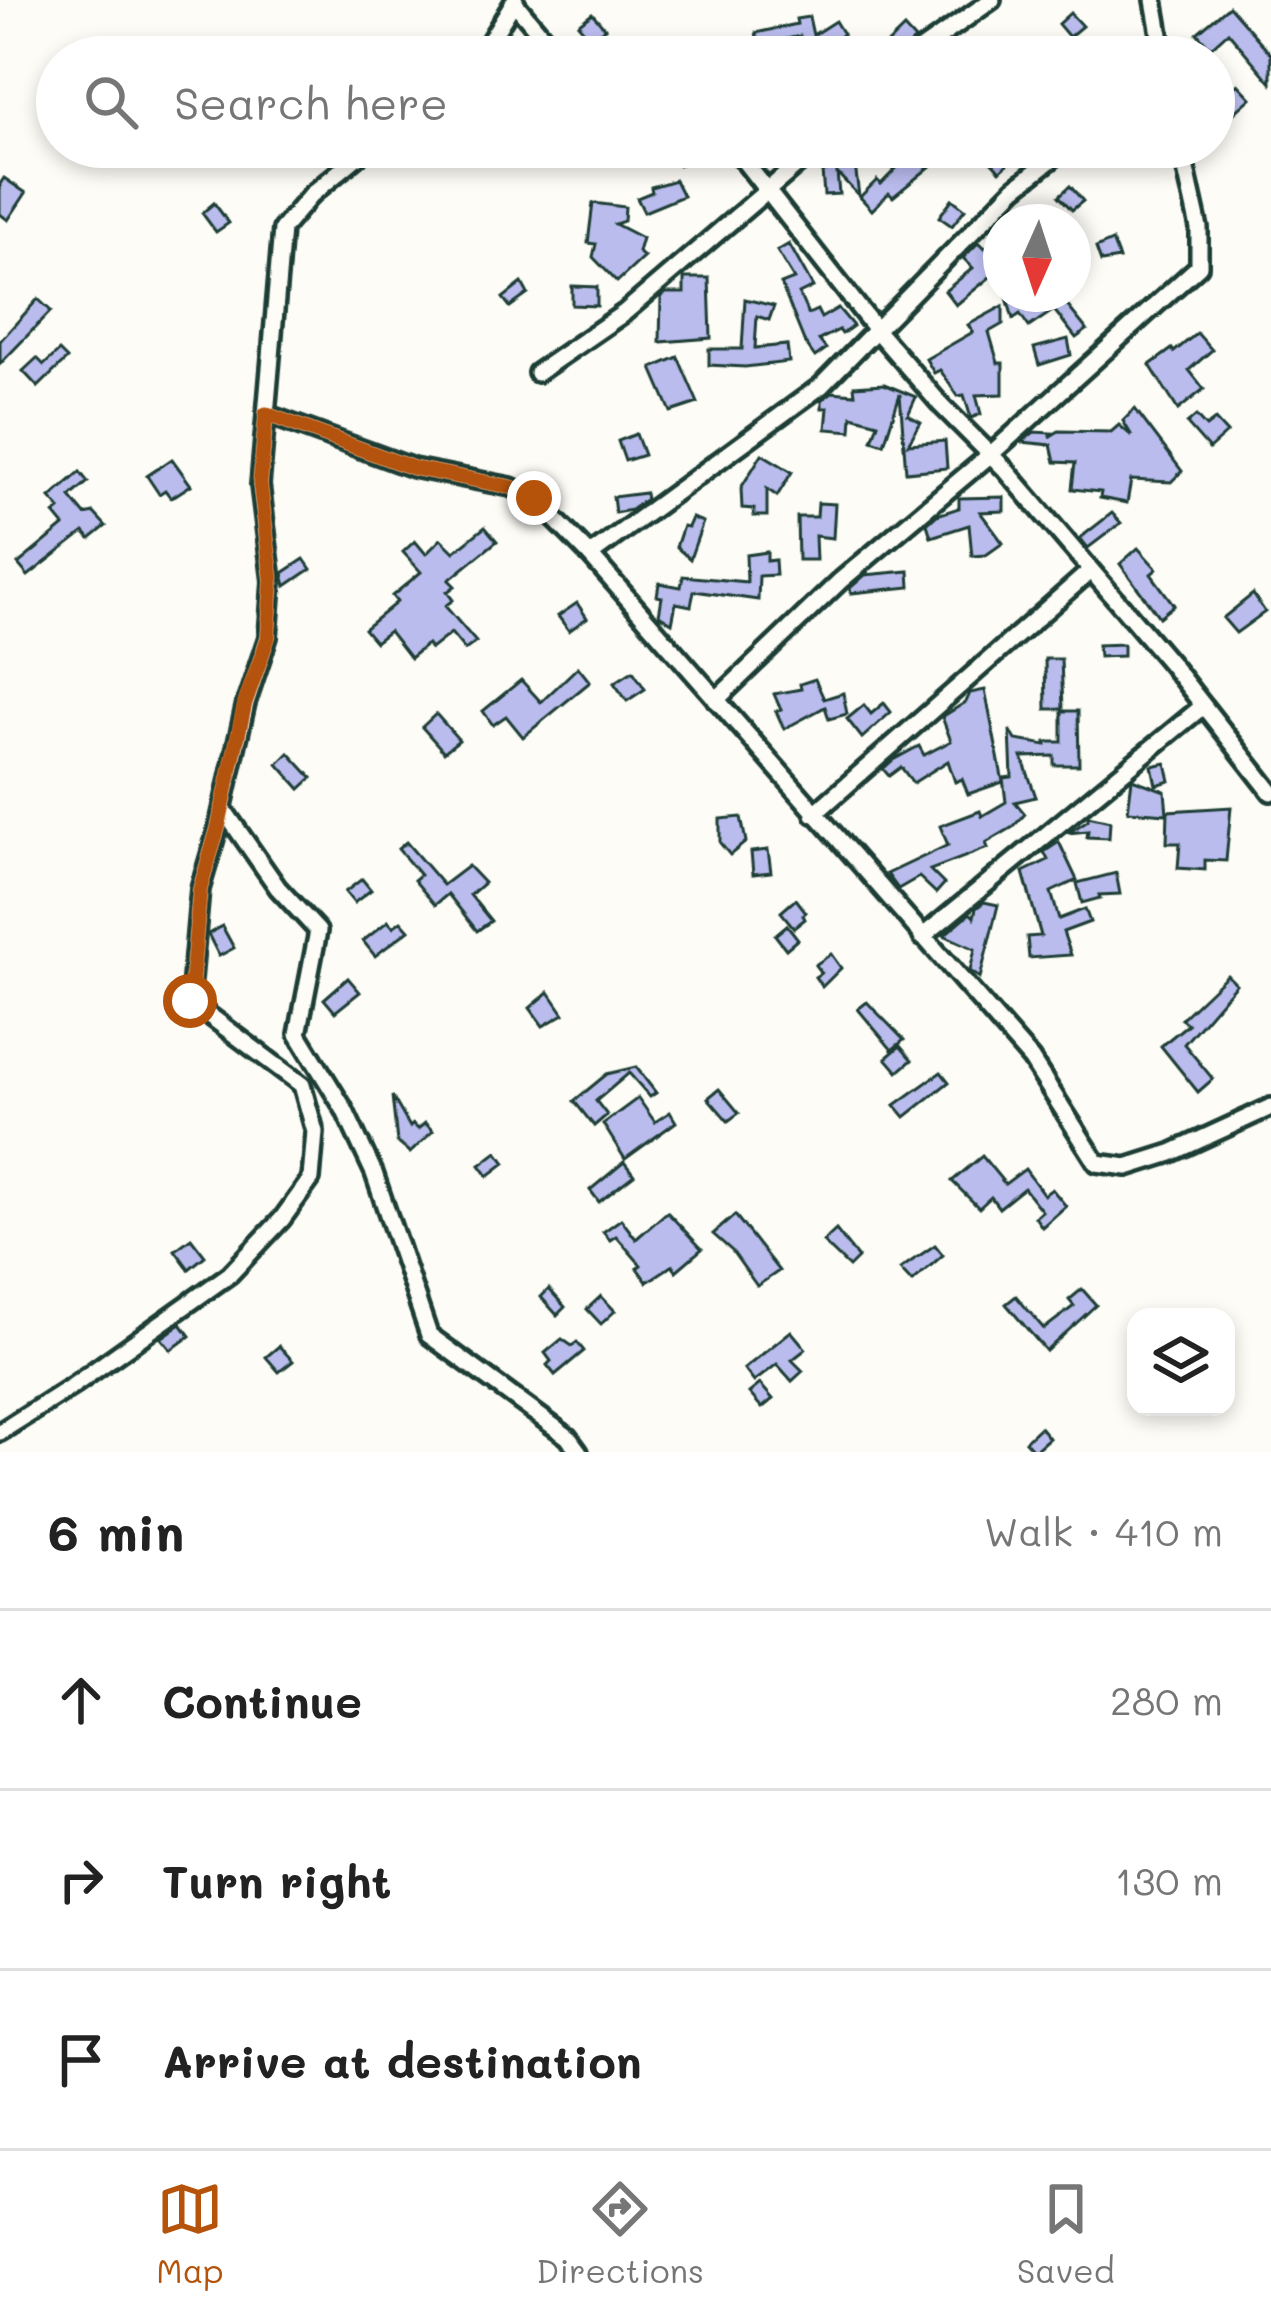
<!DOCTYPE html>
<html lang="en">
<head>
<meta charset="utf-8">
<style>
  :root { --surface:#fff; --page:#f6f6f6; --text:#222; --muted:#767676; --line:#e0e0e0; --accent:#b45309 }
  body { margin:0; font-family:Mali,sans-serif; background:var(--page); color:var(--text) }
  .controls { position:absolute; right:36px; bottom:36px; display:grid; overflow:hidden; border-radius:24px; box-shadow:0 6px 18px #0003 }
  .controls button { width:108px; height:108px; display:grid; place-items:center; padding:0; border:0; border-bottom:3px solid var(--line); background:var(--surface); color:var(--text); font:60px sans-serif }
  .compass { position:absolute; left:983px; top:204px; width:108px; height:108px; border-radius:50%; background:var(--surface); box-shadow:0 6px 18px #0003; rotate:183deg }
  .stop { position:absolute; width:36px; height:36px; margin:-27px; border:9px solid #b45309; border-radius:50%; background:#fff }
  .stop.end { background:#b45309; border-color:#fff; box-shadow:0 3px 12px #0008 }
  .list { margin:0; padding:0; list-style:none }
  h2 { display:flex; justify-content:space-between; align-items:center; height:156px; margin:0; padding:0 48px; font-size:51px }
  h2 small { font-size:39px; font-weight:400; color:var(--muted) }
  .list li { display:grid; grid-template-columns:78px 1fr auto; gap:36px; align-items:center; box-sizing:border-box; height:180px; padding:0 48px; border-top:3px solid var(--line) }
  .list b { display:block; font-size:45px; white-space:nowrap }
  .list em { font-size:39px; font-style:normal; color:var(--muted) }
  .icon { flex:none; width:66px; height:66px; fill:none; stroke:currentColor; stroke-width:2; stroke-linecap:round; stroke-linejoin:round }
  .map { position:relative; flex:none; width:1271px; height:1452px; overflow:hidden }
  .search { position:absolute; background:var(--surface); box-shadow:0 6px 18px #0003; left:36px; right:36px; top:36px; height:132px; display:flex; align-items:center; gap:30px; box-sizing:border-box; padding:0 42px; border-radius:66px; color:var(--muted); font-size:45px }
  .sheet { height:696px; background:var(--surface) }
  nav { display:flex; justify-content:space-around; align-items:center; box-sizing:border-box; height:168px; border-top:3px solid var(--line); background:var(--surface); font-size:33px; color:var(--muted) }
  nav a { display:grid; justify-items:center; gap:6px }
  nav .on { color:var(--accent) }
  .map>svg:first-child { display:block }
  .building { fill:#babcee; stroke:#1f3d34; stroke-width:3 }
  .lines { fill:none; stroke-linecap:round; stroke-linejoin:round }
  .minor-casing { stroke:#1f3d34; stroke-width:24 }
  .minor { stroke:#fdfcf7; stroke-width:15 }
  .route { stroke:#b45309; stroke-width:15 }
</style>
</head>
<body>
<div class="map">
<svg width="1271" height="1452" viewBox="0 0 1271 1452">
  <rect width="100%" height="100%" fill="#fdfcf7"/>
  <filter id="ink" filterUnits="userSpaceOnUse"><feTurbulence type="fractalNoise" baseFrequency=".00833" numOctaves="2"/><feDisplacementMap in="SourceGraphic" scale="24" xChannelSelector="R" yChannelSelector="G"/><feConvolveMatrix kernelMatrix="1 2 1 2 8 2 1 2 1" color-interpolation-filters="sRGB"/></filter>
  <g filter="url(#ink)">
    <g class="building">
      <path d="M1229,6L1271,54V83L1228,32L1210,48L1197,33Z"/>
      <path d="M592,13L605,28L591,39L578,24Z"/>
      <path d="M1070,13L1082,26L1069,37L1058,24Z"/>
      <path d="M809,17L813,35L835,21L843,34L817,52L818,57H805L800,36L759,45L756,33L797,24L796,19Z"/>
      <path d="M904,28L915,40L898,57H874Z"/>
      <path d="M1238,84L1251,98L1234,113L1221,98Z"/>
      <path d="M663,147H705L692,162L689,158L679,165Z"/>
      <path d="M917,147H939L926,158L932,165L893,197L889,193L872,210L860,197L877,180L881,184Z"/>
      <path d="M994,147H1026L1000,171L985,155Z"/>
      <path d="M855,165L859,196L837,173L839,194L824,195L822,172Z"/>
      <path d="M4,178L26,193L8,220L0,214V184Z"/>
      <path d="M675,180L683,196L644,212L637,198L652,192L651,187Z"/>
      <path d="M1070,186L1083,201L1072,210L1059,196Z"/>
      <path d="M952,199L965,209L952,226L939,217Z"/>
      <path d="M214,203L229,223L216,232L202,213Z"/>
      <path d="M593,203L625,207L624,221L615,224L642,238L638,252L644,257L617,282L593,257L596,244L588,243Z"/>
      <path d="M1001,233V268L956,305L945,291L973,268L963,258L979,242L985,248Z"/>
      <path d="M1112,241L1119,259L1101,262L1096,248Z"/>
      <path d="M789,244L813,287L799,294L808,314L817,310L821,318L838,308L853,326L842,334L839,330L819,340L826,349L815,357L805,343L781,284L794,279L777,251Z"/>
      <path d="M684,278H709L711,338L660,342L661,297L666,293H684Z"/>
      <path d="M522,283L528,294L510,307L503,298Z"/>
      <path d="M572,286L597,287V306L572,305Z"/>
      <path d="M1006,294H1058L1087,330L1076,338L1054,310L1029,327L1020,314L1013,319Z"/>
      <path d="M38,299L51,311L0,364V341Z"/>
      <path d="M745,299L774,306L769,320L757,316L755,348L787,345L789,362L745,367L709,365V349H742Z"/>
      <path d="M1003,306V324L989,332L998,363H1003V394L976,395L981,414L971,418L964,395L958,396L940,370L934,373L926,359L973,332L968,325Z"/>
      <path d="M1197,333L1212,350L1189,370L1204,389L1178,410L1150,365L1172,349L1174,352Z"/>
      <path d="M1068,339L1071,355L1039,365L1034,348Z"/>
      <path d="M59,351L67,359L38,387L23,371L37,358L44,365Z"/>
      <path d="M678,357L698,403L671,412L652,368Z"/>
      <path d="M884,384L916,397L908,415L921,422L908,444L945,441L947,468L906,472L900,394L884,444L872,440L878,423L852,416L851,431L826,429L828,408H822V400L832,392L855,394L854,386Z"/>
      <path d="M1135,409L1182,471L1171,482L1131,480L1127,503L1100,498L1101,492L1072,489L1075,463L1055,462L1051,445L1022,442L1034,432L1052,433L1049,437L1059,431L1111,432L1119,425L1132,436L1123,421Z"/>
      <path d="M1196,416L1206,427L1215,420L1227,433L1209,449L1187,424Z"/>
      <path d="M636,434L644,455L625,461L618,441Z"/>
      <path d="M762,454L792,472L777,496L767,489V516H754V509L742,508L741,488Z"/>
      <path d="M172,459L191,485L171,498L165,490L159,494L147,476Z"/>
      <path d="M80,472L88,482L70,497L85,515L94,513L106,526L90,539L84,532L28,576L18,564L64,526L54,514L60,509L50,498Z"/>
      <path d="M645,493L646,499L631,510L615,513L613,497Z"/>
      <path d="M1004,497V511L980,512L1003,543L986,555L972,556L969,525L931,537L927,524L937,515L959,508V498Z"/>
      <path d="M818,503L835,504L833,538L815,536L816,560H798L797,517H817Z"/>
      <path d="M1112,513L1121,523L1088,548L1080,538Z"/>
      <path d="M692,518L703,522L690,559L676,547L683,526L688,527Z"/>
      <path d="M485,527L497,541L449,580L455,586L447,592L453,600L445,606L476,642L465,650L451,633L431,649L427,644L410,658L389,631L375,642L364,629L397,602L392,596L421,572L403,552L415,541L426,554L441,539L454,552Z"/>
      <path d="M1138,548L1157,569L1151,574L1174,605L1159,617L1120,564Z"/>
      <path d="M767,552V561L775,560L776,575L759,576L758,600L694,591L691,606L676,603L672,623L659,615L662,597L657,596L659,583L681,587L683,576L747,582L746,555Z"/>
      <path d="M304,559L311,569L286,586L283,573Z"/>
      <path d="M909,571L910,587L851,593L850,588L865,575Z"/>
      <path d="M1253,594L1265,612L1236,633L1223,618Z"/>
      <path d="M577,603L587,618L569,631L558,616Z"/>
      <path d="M1123,644V656L1099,657L1098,645Z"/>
      <path d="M1045,659H1061L1063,709H1046Z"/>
      <path d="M578,667L590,682L523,737L506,716L493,725L483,711L521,680L541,702Z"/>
      <path d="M633,671L645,689L627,701L614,683Z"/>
      <path d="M815,679L824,699L843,693L847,714L829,719L825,707L784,729L776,711L781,710L774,694L801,689L800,684Z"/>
      <path d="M985,690L1003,782L968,794L962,779L955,782L948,761L913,783L901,767L889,776L883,769L893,760L919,746L924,755L951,741L942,717L966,702L970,693Z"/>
      <path d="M884,703L891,712L862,738L847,719L864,705L871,714Z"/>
      <path d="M1062,711H1078L1079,765H1054V756L1022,757L1036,797L1015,802L1025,814L1013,827L986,843L988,848L930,870L944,884L936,893L919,877L898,889L887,874L948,845L940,826L980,811L982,816L1006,802L1003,778L1012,777L1010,730L1016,740L1046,745V742H1062Z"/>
      <path d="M436,714L459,740L444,752L422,727Z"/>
      <path d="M289,753L312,778L300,789L278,764Z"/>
      <path d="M1166,763L1170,781L1156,785L1152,766Z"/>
      <path d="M1132,779L1165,791L1167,814L1128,811Z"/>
      <path d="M1231,807L1226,861L1205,860V870L1178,868L1180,843H1167L1168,811Z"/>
      <path d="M1088,816L1110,821L1109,838L1087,837L1088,831L1068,833L1088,820Z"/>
      <path d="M741,817L746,842L730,855L720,843V819Z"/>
      <path d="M406,842L443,885L468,866L484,883L470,895L491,921L477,931L448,894L435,905L414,880L420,875L398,849Z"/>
      <path d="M1059,842L1077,880L1051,892L1059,919L1085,909L1090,922L1063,932L1071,955L1029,958L1027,937L1041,936L1023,872L1048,860L1044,852Z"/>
      <path d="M768,850L771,872L753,874L751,852Z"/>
      <path d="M1116,873L1120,894L1099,895L1100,898L1082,903L1077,883Z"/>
      <path d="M362,879L371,890L354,903L345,892Z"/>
      <path d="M796,899L806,912L803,915L805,919L794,928L781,912Z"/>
      <path d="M984,902L998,905L980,978L970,971L975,949L944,935L970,913L974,917L976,908Z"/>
      <path d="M388,921L393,927L401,921L409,930L375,956L363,941Z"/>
      <path d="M787,925L798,939L786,949L775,935Z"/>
      <path d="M222,926L234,948L219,956L208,934Z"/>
      <path d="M831,954L841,968L822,987L815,977L821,973L815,965Z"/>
      <path d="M1227,975L1236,984L1184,1044L1213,1079L1198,1092L1161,1046L1188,1024L1181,1019Z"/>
      <path d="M348,978L360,992L335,1012L324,999Z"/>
      <path d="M549,992L564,1014L543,1026L530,1008Z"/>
      <path d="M867,1002L904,1040L892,1050L858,1009Z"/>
      <path d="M900,1046L912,1060L898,1072L886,1058Z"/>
      <path d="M636,1067L656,1093L650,1097L629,1073L596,1101L607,1115L594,1126L574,1101L607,1074Z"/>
      <path d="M941,1072L949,1082L905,1117L895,1105Z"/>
      <path d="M719,1089L739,1113L728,1121L708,1098Z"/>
      <path d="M392,1096L410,1127L413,1124L418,1129L425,1123L433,1131L410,1153L397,1142Z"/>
      <path d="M638,1098L655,1122L670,1112L676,1122L625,1159L603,1124Z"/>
      <path d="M497,1152L505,1163L488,1176L480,1165Z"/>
      <path d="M982,1156L1005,1184L1025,1169L1044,1195L1052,1189L1066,1206L1042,1227L1035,1217L1042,1211L1024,1188L999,1208L991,1197L979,1208L952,1181Z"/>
      <path d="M624,1162L634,1175L599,1202L590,1190Z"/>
      <path d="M667,1212L702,1249L676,1271L673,1265L647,1282L637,1268L641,1265L616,1236L610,1240L603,1232L621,1219L636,1239Z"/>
      <path d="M735,1215L779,1271L757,1286L732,1251L713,1234Z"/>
      <path d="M836,1230L858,1258L849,1267L823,1242Z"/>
      <path d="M191,1238L205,1256L189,1269L175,1250Z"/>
      <path d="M935,1245L943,1255L912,1282L900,1269Z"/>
      <path d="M549,1289L565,1307L557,1315L541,1297Z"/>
      <path d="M1082,1289L1096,1305L1046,1351L1006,1304L1016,1296L1044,1329L1074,1306L1069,1300Z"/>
      <path d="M601,1296L615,1311L601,1324L587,1309Z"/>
      <path d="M181,1324L190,1336L171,1350L161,1338Z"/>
      <path d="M791,1331L806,1349L792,1360L803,1371L792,1381L777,1364L754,1382L744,1369Z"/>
      <path d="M562,1339L572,1346L577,1342L584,1351L555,1375L547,1365L551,1361L545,1353Z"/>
      <path d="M279,1346L293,1361L279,1372L266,1357Z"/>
      <path d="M760,1384L773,1399L762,1408L749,1393Z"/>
      <path d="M1040,1427L1049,1438L1034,1451L1025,1441Z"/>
    </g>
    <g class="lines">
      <defs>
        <g id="minor">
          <path d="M1154,0L1164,57"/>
          <path d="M514,2L560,57"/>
          <path d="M480,57L515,0"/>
          <path d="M606,57L622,50L639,57"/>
          <path d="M911,57L992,0"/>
          <path d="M733,147L877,331L941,405L1005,469L1170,663L1271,792"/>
          <path d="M537,373L624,313L818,147"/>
          <path d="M266,414L413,468L511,487L534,498L590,555L1031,1059L1097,1163L1127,1167L1171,1153L1271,1107"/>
          <path d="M590,555L821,386L1015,188L1067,147"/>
          <path d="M716,700L840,581L991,454L1199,266V228L1181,147"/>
          <path d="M223,809L278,888L318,931L298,1034L344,1109L374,1173L429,1335L568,1437L579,1452"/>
          <path d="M814,814L1089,572"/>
          <path d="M922,937L1203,706"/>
          <path d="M0,1432L74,1385L230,1274L282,1219L311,1179L315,1132L302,1085L190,1001L200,889L218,828L246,703L268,637L272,581L260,485L282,229L311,195L369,147"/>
        </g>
      </defs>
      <use href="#minor" class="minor-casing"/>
      <use href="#minor" class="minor"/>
    </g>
  </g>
  <g class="lines" filter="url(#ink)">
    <path class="route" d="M190,1001L200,889L218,828L245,703L268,638L272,580L260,484L266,414L413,468L511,487L534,498"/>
  </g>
</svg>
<div class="controls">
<button><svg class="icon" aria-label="layers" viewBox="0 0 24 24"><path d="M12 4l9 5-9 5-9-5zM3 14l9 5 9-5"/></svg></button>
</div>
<svg class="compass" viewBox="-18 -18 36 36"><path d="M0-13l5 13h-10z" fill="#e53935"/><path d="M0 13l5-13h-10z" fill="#767676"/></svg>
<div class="stop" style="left:190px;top:1001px"></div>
<div class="stop end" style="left:534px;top:498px"></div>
<div class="search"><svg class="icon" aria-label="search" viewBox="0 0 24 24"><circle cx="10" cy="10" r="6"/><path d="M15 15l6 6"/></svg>Search here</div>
</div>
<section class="sheet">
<h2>6 min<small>Walk · 410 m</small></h2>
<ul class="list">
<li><svg class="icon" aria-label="ahead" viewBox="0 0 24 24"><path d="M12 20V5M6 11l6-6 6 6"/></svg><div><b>Continue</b></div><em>280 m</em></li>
<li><svg class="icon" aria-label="right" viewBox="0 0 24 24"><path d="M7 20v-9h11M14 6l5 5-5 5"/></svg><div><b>Turn right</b></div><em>130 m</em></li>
<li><svg class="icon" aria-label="arrive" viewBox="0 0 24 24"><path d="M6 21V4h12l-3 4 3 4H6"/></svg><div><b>Arrive at destination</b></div></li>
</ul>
</section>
<nav>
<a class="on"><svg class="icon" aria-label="map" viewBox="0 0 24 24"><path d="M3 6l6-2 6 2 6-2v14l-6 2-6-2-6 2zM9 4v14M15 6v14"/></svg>Map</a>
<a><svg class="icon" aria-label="directions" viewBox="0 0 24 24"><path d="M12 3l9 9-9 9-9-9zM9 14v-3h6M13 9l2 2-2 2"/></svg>Directions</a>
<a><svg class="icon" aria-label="saved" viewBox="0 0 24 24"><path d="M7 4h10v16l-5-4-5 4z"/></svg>Saved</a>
</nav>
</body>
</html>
